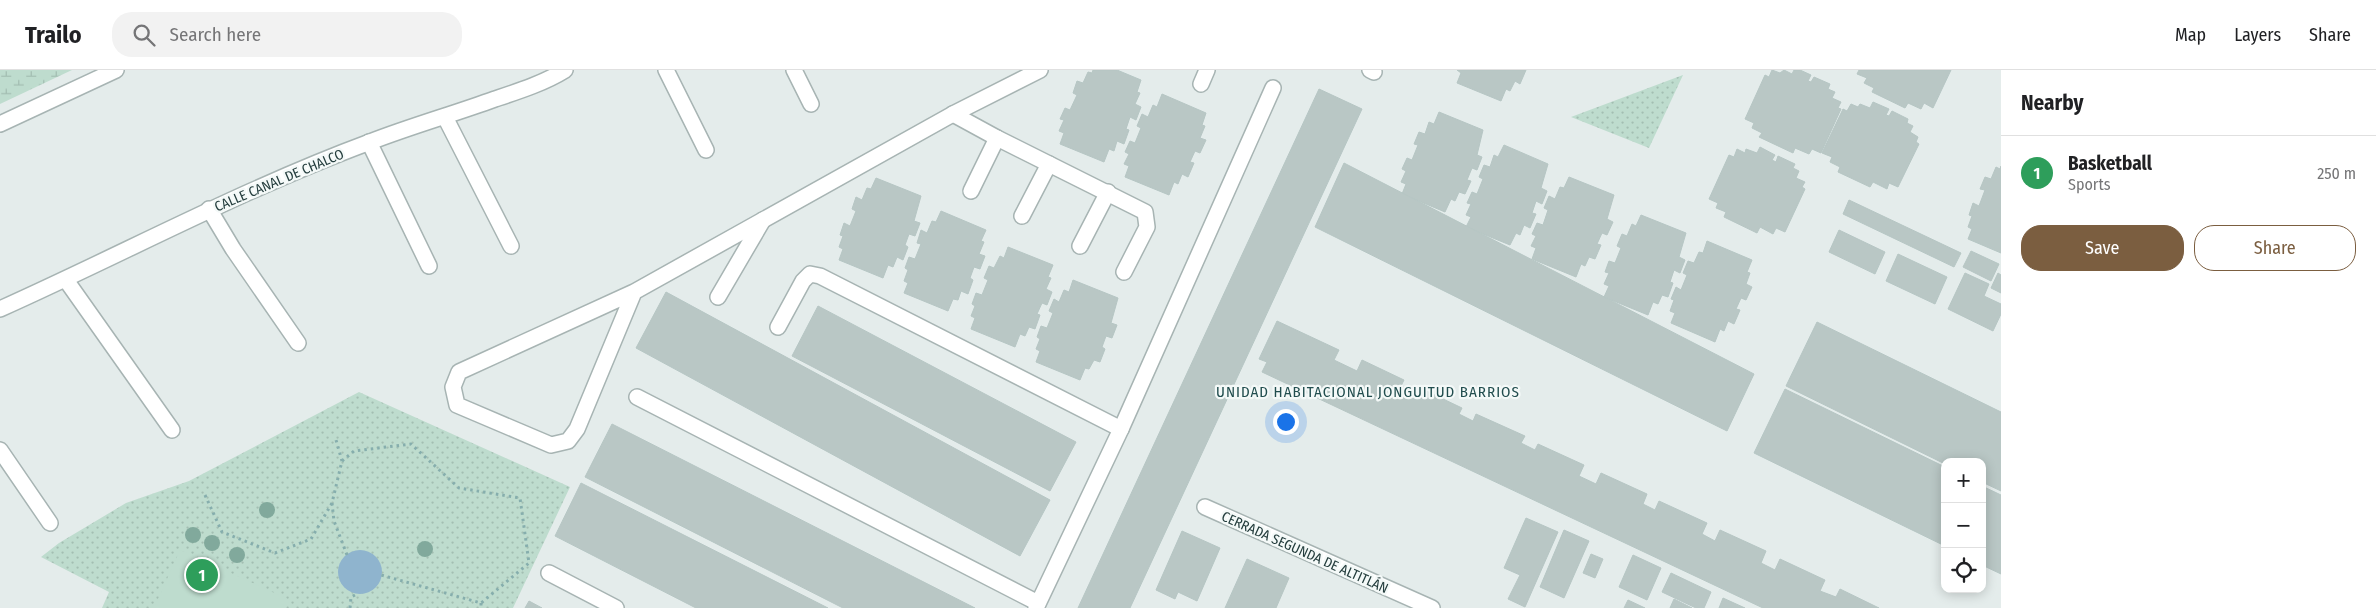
<!DOCTYPE html>
<html lang="en">
<head>
<meta charset="utf-8">
<style>
  :root { --surface:#fff; --page:#f2f2f2; --text:#202124; --muted:#757577; --line:#e0e0e0; --accent:#7b5e40 }
  body { margin:0; font-family:"Fira Sans Condensed",sans-serif; background:var(--page); color:var(--text) }
  .controls { position:absolute; right:15px; bottom:15px; display:grid; overflow:hidden; border-radius:10px; box-shadow:0 2px 12px #0003 }
  .controls button { width:45px; height:45px; display:grid; place-items:center; padding:0; border:0; border-bottom:1px solid var(--line); background:var(--surface); color:var(--text); font:25px sans-serif }
  .you { position:absolute; left:1285px; top:351px; width:18px; height:18px; margin:-12px; border:4px solid #fff; border-radius:50%; background:#1a73e8; box-shadow:0 0 0 8px #1a73e833 }
  .badge { display:grid; place-items:center; width:32px; height:32px; border-radius:50%; background:var(--accent); color:#fff; font-size:16px; font-weight:700 }
  .pin { position:absolute; translate:-50% -50%; border:2px solid #fff; box-shadow:0 1px 5px #0006 }
  .list { margin:0; padding:0; list-style:none }
  h2 { display:flex; justify-content:space-between; align-items:center; height:65px; margin:0; padding:0 20px; font-size:21px }
  h2 small { font-size:16px; font-weight:400; color:var(--muted) }
  .list li { display:grid; grid-template-columns:32px 1fr auto; gap:15px; align-items:center; box-sizing:border-box; height:75px; padding:0 20px; border-top:1px solid var(--line) }
  .list b { display:block; font-size:19px; white-space:nowrap }
  .list p { margin:0; font-size:16px; white-space:nowrap; color:var(--muted) }
  .list em { font-size:16px; font-style:normal; color:var(--muted) }
  .actions { display:flex; gap:10px; padding:15px 20px }
  .actions a { flex:1; padding:11px 0; border:1px solid var(--accent); border-radius:20px; text-align:center; font-size:18px; color:var(--accent) }
  .actions .main { background:var(--accent); color:#fff }
  .icon { flex:none; width:28px; height:28px; fill:none; stroke:currentColor; stroke-width:2; stroke-linecap:round; stroke-linejoin:round }
  .map { position:relative; flex:none; width:2001px; height:538px; overflow:hidden }
  header { display:flex; align-items:center; gap:30px; box-sizing:border-box; height:70px; padding:0 25px; background:var(--surface); border-bottom:1px solid var(--line) }
  header strong { font-size:24px }
  nav { display:flex; gap:28px; margin-inline-start:auto; font-size:18px }
  .search { width:350px; height:45px; background:var(--page); display:flex; align-items:center; gap:12px; box-sizing:border-box; padding:0 18px; border-radius:20px; color:var(--muted); font-size:19px }
  main { display:flex }
  aside { flex:1; background:var(--surface) }
  .map>svg:first-child { display:block }
  .green { fill:url(#green-dots) }
  .wetland { fill:url(#wetland-marsh) }
  .pitch { fill:#bedcce }
  .water { fill:#8fb4ce }
  .building { fill:#b9c7c5; stroke:#b6c6c4 }
  .lines { fill:none; stroke-linecap:round; stroke-linejoin:round }
  .minor-casing { stroke:#a7b4b3; stroke-width:18 }
  .path { stroke:#86aead; stroke-width:3; stroke-dasharray:2.5 4; stroke-linecap:butt }
  .minor { stroke:#fff; stroke-width:15 }
  .tree { fill:#81a99c }
  .labels { text-anchor:middle; stroke-width:4.5; stroke-linejoin:round; paint-order:stroke }
  .street-label { font-size:14px; fill:#243d3d; stroke:#f4f9f8 }
  .neighbourhood-label { font-size:15px; letter-spacing:1px; fill:#214d4e; stroke:#f4f9f8 }
</style>
</head>
<body>
<header>
<strong>Trailo</strong>
<div class="search"><svg class="icon" aria-label="search" viewBox="0 0 24 24"><circle cx="10" cy="10" r="6"/><path d="M15 15l6 6"/></svg>Search here</div>
<nav><a>Map</a><a>Layers</a><a>Share</a></nav>
</header>
<main>
<div class="map">
<svg width="2001" height="538" viewBox="0 0 2001 538">
  <defs>
    <pattern id="green-dots" width="8" height="8" patternUnits="userSpaceOnUse" patternTransform="scale(1.25)"><rect width="8" height="8" fill="#bedcce"/><path d="M2 2h.1M6 6h.1" fill="none" stroke="#a3beb2" stroke-width="1.8" stroke-linecap="round"/></pattern>
    <pattern id="wetland-marsh" width="20" height="14" patternUnits="userSpaceOnUse" patternTransform="scale(1.25)"><rect width="20" height="14" fill="#bedcce"/><path d="M1 5h8M5 5V1M11 12h8M15 12V8" fill="none" stroke="#a3beb2"/></pattern>
  </defs>
  <rect width="100%" height="100%" fill="#e4eceb"/>
  <g class="green">
    <path d="M1683,5L1649,78L1571,47Z"/>
    <path d="M359,322L570,417L513,538H102L109,522L41,487L59,473L126,433L189,411Z"/>
  </g>
  <path class="wetland" d="M0,0H72L0,34Z"/>
  <path class="pitch" d="M180,480L290,530L286,538H154Z"/>
  <circle class="water" cx="360" cy="502" r="22"/>
  <g class="building">
    <path d="M1093,0H1117L1141,10L1137,22L1140,23L1135,34L1141,37L1136,50L1130,47L1126,59L1129,60L1124,74L1117,71L1114,81L1109,79L1104,92L1060,74L1064,63L1059,61L1064,50L1060,49L1065,38L1070,40L1077,25L1073,23L1077,11L1083,13L1088,2L1092,3Z"/>
    <path d="M1457,0H1526L1520,14L1515,11L1510,21L1506,19L1501,31L1457,13L1461,3Z"/>
    <path d="M1772,0L1780,3L1784,0L1792,4L1794,0H1800L1811,5L1808,11L1811,12L1814,7L1830,14L1828,19L1835,22L1832,28L1841,32L1838,38L1841,39L1821,83L1812,79L1809,84L1795,78L1793,83L1759,67L1762,63L1752,58L1754,53L1745,49L1765,5L1769,7Z"/>
    <path d="M1859,0H1951L1933,38L1924,33L1921,39L1908,33L1905,38L1872,22L1874,18L1864,13L1867,8L1857,4Z"/>
    <path d="M1319,19L1362,39L1130,538H1078Z"/>
    <path d="M1162,24L1206,43L1202,55L1205,56L1200,68L1206,70L1200,83L1195,81L1190,92L1194,93L1188,107L1182,104L1178,114L1174,112L1169,125L1125,107L1129,96L1124,94L1129,84L1125,82L1130,71L1135,73L1141,58L1137,56L1142,44L1148,47L1153,35L1157,37Z"/>
    <path d="M1873,32L1889,39L1886,45L1889,46L1892,41L1908,49L1907,53L1913,56L1910,62L1918,67L1916,72L1919,74L1898,117L1889,113L1887,119L1873,112L1870,117L1838,102L1840,97L1830,92L1832,87L1822,83L1843,39L1847,41L1851,34L1858,37L1860,34L1870,38Z"/>
    <path d="M1439,42L1483,60L1477,85L1482,87L1477,100L1472,98L1467,110L1471,111L1465,124L1459,122L1455,131L1451,129L1445,142L1402,124L1406,114L1401,112L1406,101L1402,99L1407,88L1412,90L1418,75L1414,74L1419,62L1425,64L1429,52L1434,54Z"/>
    <path d="M1504,75L1548,94L1541,118L1547,121L1542,134L1536,131L1532,143L1536,144L1530,158L1524,155L1520,165L1516,163L1510,175L1466,157L1471,147L1466,145L1471,134L1467,133L1472,122L1477,124L1483,109L1479,107L1484,95L1490,97L1494,85L1498,87Z"/>
    <path d="M1760,77L1775,85L1772,90L1776,92L1778,86L1795,94L1793,98L1799,101L1796,108L1805,112L1802,117L1805,119L1785,162L1776,158L1773,164L1760,157L1757,163L1724,147L1726,142L1716,138L1718,133L1709,129L1729,85L1734,87L1737,79L1745,83L1746,79L1757,83Z"/>
    <path d="M1344,93L1754,304L1727,361L1315,157Z"/>
    <path d="M2001,96V183L1968,169L1972,159L1968,157L1972,146L1969,145L1973,133L1979,136L1985,120L1980,119L1985,107L1991,109L1996,97L2000,99Z"/>
    <path d="M1569,107L1614,125L1607,149L1613,152L1607,165L1602,163L1597,174L1601,175L1595,189L1589,187L1585,196L1581,194L1576,207L1532,189L1536,178L1531,176L1536,166L1532,164L1537,153L1543,155L1548,140L1544,138L1549,126L1555,129L1560,117L1564,118Z"/>
    <path d="M876,108L921,126L914,151L920,153L915,166L909,164L905,175L908,177L903,190L897,187L893,197L888,195L883,208L839,190L843,179L839,177L843,166L840,165L844,153L850,156L856,141L852,139L856,127L862,130L867,118L871,119Z"/>
    <path d="M1849,130L1961,183L1954,197L1843,144Z"/>
    <path d="M941,141L986,160L981,171L984,172L979,184L985,186L980,199L974,197L970,208L973,210L968,224L961,221L958,230L953,229L948,241L904,223L908,213L904,211L908,200L905,198L909,187L915,189L921,174L917,173L921,160L927,163L932,151L936,152Z"/>
    <path d="M1641,145L1686,163L1679,187L1685,190L1680,203L1674,200L1670,212L1673,213L1668,227L1662,225L1658,234L1653,232L1648,245L1604,227L1609,216L1604,214L1609,203L1605,202L1609,191L1615,193L1621,178L1617,176L1622,164L1627,166L1632,154L1636,156Z"/>
    <path d="M1839,160L1885,182L1875,204L1829,182Z"/>
    <path d="M1707,171L1752,190L1747,202L1750,203L1746,214L1752,217L1746,230L1741,228L1736,239L1740,240L1734,254L1728,251L1724,261L1720,259L1715,272L1671,253L1675,243L1670,241L1674,230L1671,229L1676,217L1681,220L1687,205L1683,203L1688,191L1694,193L1699,182L1703,183Z"/>
    <path d="M1008,177L1053,195L1048,207L1051,208L1046,219L1052,222L1047,235L1042,233L1037,244L1040,245L1035,259L1029,257L1025,266L1020,264L1015,277L971,259L975,248L971,246L975,236L972,234L976,223L982,225L988,210L984,208L989,196L994,198L1000,186L1004,188Z"/>
    <path d="M1971,181L1999,194L1991,211L1963,197Z"/>
    <path d="M1898,184L1947,207L1935,234L1886,211Z"/>
    <path d="M1965,203L1989,214L1984,226L2001,234V244L1993,261L1948,239Z"/>
    <path d="M1998,203L2001,205V223L1991,218Z"/>
    <path d="M1073,210L1118,228L1111,253L1117,255L1112,268L1106,266L1102,277L1105,279L1100,292L1094,290L1089,299L1085,298L1080,310L1036,292L1040,281L1036,279L1040,269L1037,267L1041,256L1047,258L1053,243L1049,241L1054,229L1059,232L1064,220L1069,222Z"/>
    <path d="M666,222L1050,430L1020,486L636,278Z"/>
    <path d="M818,236L1076,372L1050,421L792,286Z"/>
    <path d="M1277,251L1339,280L1334,290L1357,301L1362,290L1404,310L1401,316L1415,323L1418,317L1462,338L1459,344L1473,351L1476,344L1525,366L1521,373L1535,380L1538,374L1584,395L1579,406L1596,414L1601,403L1647,424L1643,434L1655,440L1659,431L1707,453L1702,464L1715,471L1720,460L1766,481L1761,493L1775,500L1780,489L1825,510L1820,521L1836,527L1840,519L1879,538H1763L1262,302L1267,292L1259,289Z"/>
    <path d="M1817,252L2001,342V421L1982,412V392H1945V394L1786,316Z"/>
    <path d="M1785,319L1945,397V476L1754,383Z"/>
    <path d="M612,354L975,538H843L585,407Z"/>
    <path d="M581,413L828,538H696L555,466Z"/>
    <path d="M1982,416L2001,425V504L1982,495Z"/>
    <path d="M1526,448L1558,462L1525,537L1508,529L1520,505L1504,498Z"/>
    <path d="M1564,460L1589,471L1564,528L1540,517Z"/>
    <path d="M1182,461L1220,478L1197,531L1178,522L1175,529L1156,520Z"/>
    <path d="M1591,484L1603,489L1595,508L1583,503Z"/>
    <path d="M1633,485L1661,498L1647,530L1619,517Z"/>
    <path d="M1247,489L1289,508L1276,538H1225Z"/>
    <path d="M1671,503L1711,522L1704,538H1696L1662,522Z"/>
    <path d="M1723,528L1745,538H1719Z"/>
    <path d="M1674,529L1692,538H1670Z"/>
    <path d="M1628,530L1645,538H1624Z"/>
    <path d="M529,531L542,538H525Z"/>
  </g>
  <g class="lines">
    <defs>
      <g id="minor">
        <path d="M666,0L706,80"/>
        <path d="M794,0L811,34"/>
        <path d="M1370,0L1374,2"/>
        <path d="M1201,14L1207,0"/>
        <path d="M953,44L997,68L1145,142L1147,157L1124,202"/>
        <path d="M445,47L511,176"/>
        <path d="M0,54L116,0"/>
        <path d="M369,72L429,196"/>
        <path d="M971,121L997,68"/>
        <path d="M209,139L233,179L298,273"/>
        <path d="M1022,146L1049,94"/>
        <path d="M1080,176L1108,122"/>
        <path d="M66,210L172,360"/>
        <path d="M634,222L577,359L568,371L551,375L457,335L453,317L459,302L634,222L953,44L1040,0"/>
        <path d="M718,227L763,150"/>
        <path d="M0,239C123,184 243,119 370,72C411,56 454,44 495,29C519,21 544,13 565,0"/>
        <path d="M778,257L803,211L810,204L820,206L1121,359"/>
        <path d="M637,327L1038,533"/>
        <path d="M0,380L50,453"/>
        <path d="M1205,437L1432,538"/>
        <path d="M549,503L616,538"/>
        <path d="M1036,538L1121,359L1273,18"/>
      </g>
    </defs>
    <use href="#minor" class="minor-casing"/>
    <g class="path">
      <path d="M342,391L354,381L411,374L459,418L520,428L529,493L481,533L381,505"/>
      <path d="M205,425L222,462L275,483L311,469L332,433L342,391L336,370"/>
      <path d="M332,433L334,451L347,485"/>
      <path d="M481,533V538"/>
      <path d="M350,538L351,527L357,524"/>
    </g>
    <use href="#minor" class="minor"/>
  </g>
  <g class="tree">
    <circle cx="267" cy="440" r="8"/>
    <circle cx="193" cy="465" r="8"/>
    <circle cx="212" cy="473" r="8"/>
    <circle cx="425" cy="479" r="8"/>
    <circle cx="237" cy="485" r="8"/>
  </g>
  <g class="labels">
    <g class="street-label">
      <text transform="translate(279 110) rotate(-23)" y="5">CALLE CANAL DE CHALCO</text>
      <text transform="translate(1305 482) rotate(24)" y="5">CERRADA SEGUNDA DE ALTITLÁN</text>
    </g>
    <g class="neighbourhood-label">
      <text x="1368" y="327">UNIDAD HABITACIONAL JONGUITUD BARRIOS</text>
    </g>
  </g>
</svg>
<div class="controls">
<button>+</button>
<button>−</button>
<button><svg class="icon" aria-label="locate" viewBox="0 0 24 24"><circle cx="12" cy="12" r="6"/><path d="M12 2v4M12 18v4M2 12h4M18 12h4"/></svg></button>
</div>
<div class="you"></div>
<div class="pin badge" style="left:202px;top:505px;background:#2e9e5b">1</div>
</div>
<aside>
<h2>Nearby<small></small></h2>
<ul class="list">
<li><span class="badge" style="background:#2e9e5b">1</span><div><b>Basketball</b><p>Sports</p></div><em>250 m</em></li>
</ul>
<div class="actions"><a class="main">Save</a><a>Share</a></div>
</aside>
</main>
</body>
</html>
